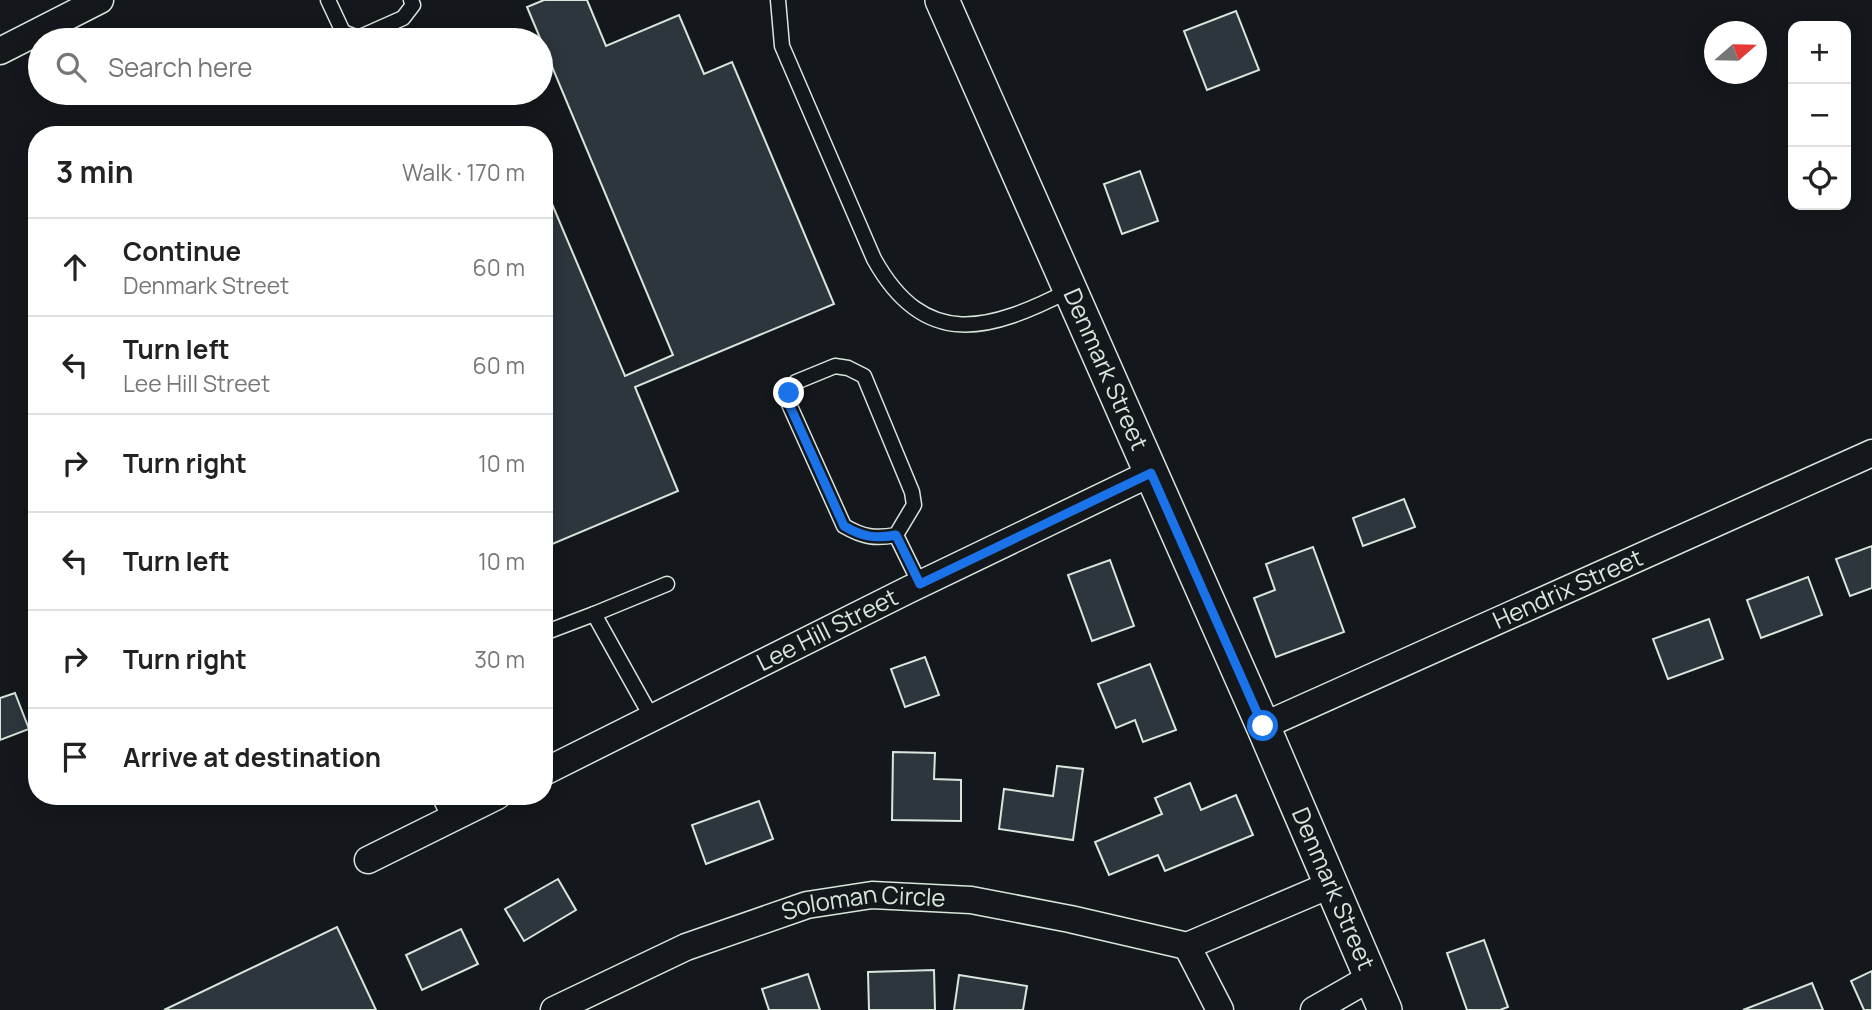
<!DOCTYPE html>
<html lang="en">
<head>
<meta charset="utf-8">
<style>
  :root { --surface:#fff; --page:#f2f2f2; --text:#222; --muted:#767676; --line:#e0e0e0 }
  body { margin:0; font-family:Manrope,sans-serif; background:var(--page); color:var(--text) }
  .controls { position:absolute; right:21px; top:21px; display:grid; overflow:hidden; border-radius:14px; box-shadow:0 4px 18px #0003 }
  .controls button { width:63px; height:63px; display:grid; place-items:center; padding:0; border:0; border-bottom:2px solid var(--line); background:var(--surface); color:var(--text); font:35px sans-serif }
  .compass { position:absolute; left:1704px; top:21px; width:63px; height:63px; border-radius:50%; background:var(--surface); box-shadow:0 4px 18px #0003; rotate:70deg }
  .stop { position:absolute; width:21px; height:21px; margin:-16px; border:5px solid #1a73e8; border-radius:50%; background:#fff }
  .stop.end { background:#1a73e8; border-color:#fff; box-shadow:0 2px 7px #0008 }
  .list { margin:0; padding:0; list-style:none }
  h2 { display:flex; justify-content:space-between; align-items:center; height:91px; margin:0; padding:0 28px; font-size:30px }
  h2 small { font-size:23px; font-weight:400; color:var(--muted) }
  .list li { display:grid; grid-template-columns:46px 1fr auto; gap:21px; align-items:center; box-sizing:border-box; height:98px; padding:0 28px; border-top:2px solid var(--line) }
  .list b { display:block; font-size:26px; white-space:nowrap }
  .list p { margin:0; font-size:23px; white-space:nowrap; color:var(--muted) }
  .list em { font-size:23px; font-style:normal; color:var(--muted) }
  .icon { flex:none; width:38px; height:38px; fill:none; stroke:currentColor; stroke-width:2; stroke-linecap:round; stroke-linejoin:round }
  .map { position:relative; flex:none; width:1872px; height:1010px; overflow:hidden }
  .search { position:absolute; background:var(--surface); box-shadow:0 4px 18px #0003; left:28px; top:28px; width:525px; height:77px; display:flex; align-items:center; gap:18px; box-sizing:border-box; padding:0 24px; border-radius:38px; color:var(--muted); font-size:26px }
  .panel { position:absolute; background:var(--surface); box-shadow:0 4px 18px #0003; left:28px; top:126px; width:525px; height:679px; border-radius:28px }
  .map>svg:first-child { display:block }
  .building { fill:#2c363c; stroke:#d8e6dc; stroke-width:2 }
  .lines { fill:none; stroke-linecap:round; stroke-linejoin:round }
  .service-casing { stroke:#d8e6dc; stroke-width:17 }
  .minor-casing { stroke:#d8e6dc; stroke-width:29 }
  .tertiary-casing { stroke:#d8e6dc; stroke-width:36 }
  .service { stroke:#14181c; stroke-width:14 }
  .minor { stroke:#14181c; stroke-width:26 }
  .tertiary { stroke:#14181c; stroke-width:33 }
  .route { stroke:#1a73e8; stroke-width:9 }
  .labels { text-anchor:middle; stroke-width:5; stroke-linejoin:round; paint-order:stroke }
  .street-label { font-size:24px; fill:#d8e6dc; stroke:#14181c }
</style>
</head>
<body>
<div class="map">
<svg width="1872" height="1010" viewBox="0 0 1872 1010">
  <rect width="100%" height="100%" fill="#14181c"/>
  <g class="building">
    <path d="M544,0H587L606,46L679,15L704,74L732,62L834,304L635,387L678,491L550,545L544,531V185L625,376L673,355L527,7Z"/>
    <path d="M1236,11L1259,70L1207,90L1184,31Z"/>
    <path d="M1140,171L1158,221L1122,234L1104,184Z"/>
    <path d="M1404,499L1415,527L1363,546L1353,518Z"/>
    <path d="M1872,546V588L1850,596L1836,559Z"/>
    <path d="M1313,547L1344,632L1276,657L1254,598L1275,590L1266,564Z"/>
    <path d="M1110,560L1134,626L1092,641L1068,575Z"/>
    <path d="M1808,577L1822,615L1761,638L1747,600Z"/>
    <path d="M1709,619L1723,659L1668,679L1653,639Z"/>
    <path d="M925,657L939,695L905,707L891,669Z"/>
    <path d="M1150,664L1176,730L1143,742L1135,720L1116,728L1098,684Z"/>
    <path d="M15,693L29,729L0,740V698Z"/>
    <path d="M893,752L935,753L934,779L961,780V821L892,820Z"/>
    <path d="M1057,766L1083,769L1073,840L999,829L1004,789L1053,796Z"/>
    <path d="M1190,783L1201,810L1236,795L1253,835L1165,871L1158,855L1109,875L1095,842L1162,814L1155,798Z"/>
    <path d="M759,801L773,839L706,864L692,825Z"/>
    <path d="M558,879L576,910L524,941L505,909Z"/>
    <path d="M337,927L376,1010H164Z"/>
    <path d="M461,929L478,964L422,990L406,955Z"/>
    <path d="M1484,940L1508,1007L1500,1010H1467L1447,953Z"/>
    <path d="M934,970L935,1010H869L868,972Z"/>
    <path d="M1872,971V1010H1864L1851,981Z"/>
    <path d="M808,974L820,1010H769L762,989Z"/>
    <path d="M959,975L1027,986L1023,1010H954Z"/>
    <path d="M1812,983L1823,1010H1743Z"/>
  </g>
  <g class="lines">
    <defs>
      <g id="service">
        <path d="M328,0L343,32L358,38L403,18L413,5L411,0"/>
        <path d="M778,0L782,46L874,259C925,351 990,331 1070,290"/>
        <path d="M896,535C875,539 863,537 844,526L789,404V393L796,382L835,366L848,368L864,376L912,492L914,505L896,535L920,584"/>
        <path d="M594,614L667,584"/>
        <path d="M544,633L594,614L652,718"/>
        <path d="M439,796L450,819"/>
      </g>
      <g id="minor">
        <path d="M0,51L100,0"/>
        <path id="s1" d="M1263,726L1872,453"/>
        <path id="s2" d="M544,772L908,590L1151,473"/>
        <path d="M368,860L497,796"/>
        <path d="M1187,946L1220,1010"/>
        <path id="s3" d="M554,1010L686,947L807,905L872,895L971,900L1070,919L1187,946L1330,885"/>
        <path d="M1314,1010L1370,978"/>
      </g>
      <g id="tertiary">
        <path id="s4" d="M942,0L1263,726L1385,1010"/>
      </g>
    </defs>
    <use href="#service" class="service-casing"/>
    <use href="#minor" class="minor-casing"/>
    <use href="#tertiary" class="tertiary-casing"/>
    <use href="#service" class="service"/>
    <use href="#minor" class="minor"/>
    <use href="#tertiary" class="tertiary"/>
  </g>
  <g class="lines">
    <path class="route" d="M789,393V404L844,526C863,537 875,539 896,535L920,584L1151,473L1263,726"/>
  </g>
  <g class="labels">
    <g class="street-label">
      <text dy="8" stroke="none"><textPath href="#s4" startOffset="404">Denmark Street</textPath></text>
      <text dy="8" stroke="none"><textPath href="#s1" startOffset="334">Hendrix Street</textPath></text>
      <text dy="8" stroke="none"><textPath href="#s2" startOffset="317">Lee Hill Street</textPath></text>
      <text dy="8" stroke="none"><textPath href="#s4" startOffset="971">Denmark Street</textPath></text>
      <text dy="8" stroke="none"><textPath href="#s3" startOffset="331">Soloman Circle</textPath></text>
    </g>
  </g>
</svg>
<div class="controls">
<button>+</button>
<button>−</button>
<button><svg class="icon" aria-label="locate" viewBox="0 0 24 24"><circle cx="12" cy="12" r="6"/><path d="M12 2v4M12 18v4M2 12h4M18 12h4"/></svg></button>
</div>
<svg class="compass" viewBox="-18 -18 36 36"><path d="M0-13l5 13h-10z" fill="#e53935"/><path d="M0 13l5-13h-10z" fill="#767676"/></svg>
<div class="stop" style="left:1263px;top:726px"></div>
<div class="stop end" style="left:789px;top:393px"></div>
<div class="search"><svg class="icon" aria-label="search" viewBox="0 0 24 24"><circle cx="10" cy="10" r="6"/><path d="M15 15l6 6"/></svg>Search here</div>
<section class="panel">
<h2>3 min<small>Walk · 170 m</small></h2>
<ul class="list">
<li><svg class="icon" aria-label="ahead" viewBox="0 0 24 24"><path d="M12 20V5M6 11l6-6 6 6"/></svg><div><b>Continue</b><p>Denmark Street</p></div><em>60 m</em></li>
<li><svg class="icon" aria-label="left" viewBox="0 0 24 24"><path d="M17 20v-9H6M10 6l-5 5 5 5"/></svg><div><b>Turn left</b><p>Lee Hill Street</p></div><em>60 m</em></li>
<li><svg class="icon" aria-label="right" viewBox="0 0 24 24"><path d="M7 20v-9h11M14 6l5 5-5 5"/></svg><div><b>Turn right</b></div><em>10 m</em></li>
<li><svg class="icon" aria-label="left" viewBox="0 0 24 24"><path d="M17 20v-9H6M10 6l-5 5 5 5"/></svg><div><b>Turn left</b></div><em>10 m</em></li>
<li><svg class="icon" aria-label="right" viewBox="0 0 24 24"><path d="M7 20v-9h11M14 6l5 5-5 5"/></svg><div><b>Turn right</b></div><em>30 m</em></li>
<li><svg class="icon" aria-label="arrive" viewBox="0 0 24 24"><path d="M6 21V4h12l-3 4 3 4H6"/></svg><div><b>Arrive at destination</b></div></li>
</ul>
</section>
</div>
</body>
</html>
